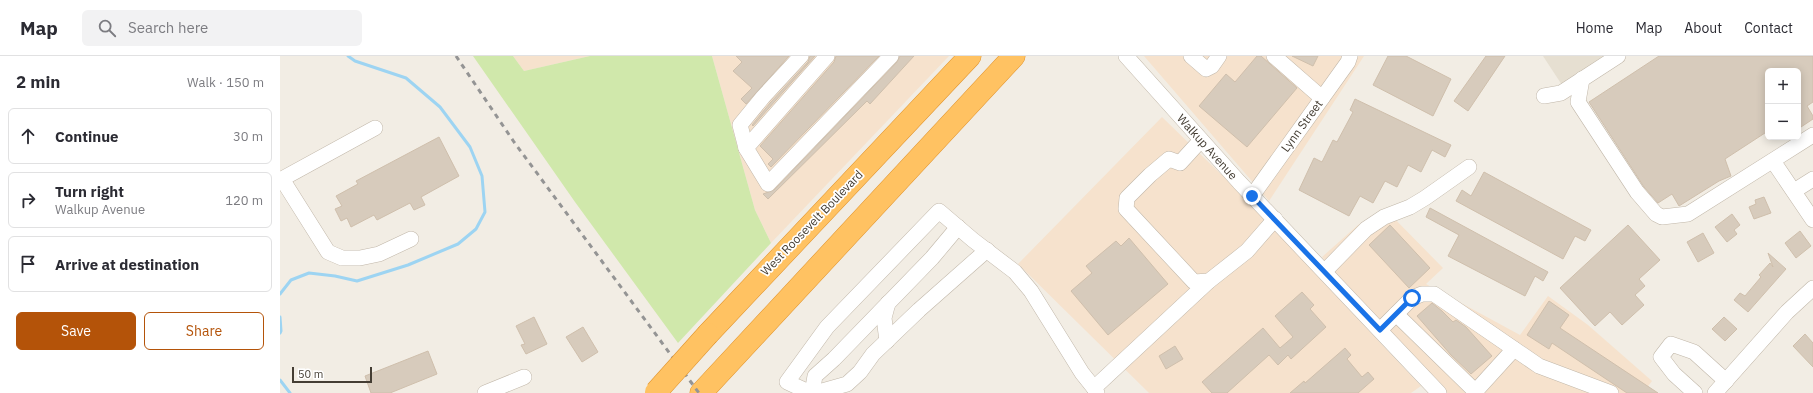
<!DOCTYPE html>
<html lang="en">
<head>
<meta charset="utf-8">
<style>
  :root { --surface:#fff; --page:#f2f2f3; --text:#2b2b33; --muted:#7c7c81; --line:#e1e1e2; --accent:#b45309 }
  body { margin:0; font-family:"IBM Plex Sans",sans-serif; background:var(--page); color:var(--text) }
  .controls { position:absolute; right:12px; top:12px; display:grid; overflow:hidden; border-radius:6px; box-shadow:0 2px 10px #0003 }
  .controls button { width:36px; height:36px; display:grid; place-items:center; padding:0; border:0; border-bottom:1px solid var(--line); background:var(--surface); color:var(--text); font:20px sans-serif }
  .scale { position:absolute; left:12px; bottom:10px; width:80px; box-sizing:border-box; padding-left:4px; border:2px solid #443d33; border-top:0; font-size:11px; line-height:14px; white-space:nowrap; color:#443d33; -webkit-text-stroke:3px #fff; paint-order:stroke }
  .stop { position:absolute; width:12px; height:12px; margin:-9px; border:3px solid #1a73e8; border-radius:50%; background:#fff }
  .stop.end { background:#1a73e8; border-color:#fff; box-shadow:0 1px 4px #0008 }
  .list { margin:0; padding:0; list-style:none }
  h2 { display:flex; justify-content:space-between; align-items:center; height:52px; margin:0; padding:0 16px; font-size:17px }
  h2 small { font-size:13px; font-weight:400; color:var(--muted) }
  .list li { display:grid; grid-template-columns:26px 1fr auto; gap:12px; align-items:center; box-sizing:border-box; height:56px; margin:0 8px 8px; padding:0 8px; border:1px solid var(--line); border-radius:6px }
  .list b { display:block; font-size:15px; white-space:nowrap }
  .list p { margin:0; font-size:13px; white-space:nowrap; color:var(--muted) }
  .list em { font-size:13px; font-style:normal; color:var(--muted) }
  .actions { display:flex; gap:8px; padding:12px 16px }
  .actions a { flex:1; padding:9px 0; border:1px solid var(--accent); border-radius:6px; text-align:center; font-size:14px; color:var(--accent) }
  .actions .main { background:var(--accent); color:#fff }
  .icon { flex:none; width:22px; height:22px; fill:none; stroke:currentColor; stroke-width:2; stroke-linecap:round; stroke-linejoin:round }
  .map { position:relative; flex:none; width:1533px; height:337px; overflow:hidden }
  header { display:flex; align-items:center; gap:24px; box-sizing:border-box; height:56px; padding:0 20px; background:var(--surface); border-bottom:1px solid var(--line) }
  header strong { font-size:19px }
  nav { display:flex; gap:22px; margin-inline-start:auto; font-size:14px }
  .search { width:280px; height:36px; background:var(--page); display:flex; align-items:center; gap:10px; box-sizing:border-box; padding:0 14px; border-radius:6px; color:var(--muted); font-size:15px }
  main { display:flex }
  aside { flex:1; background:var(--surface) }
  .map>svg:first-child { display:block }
  .residential { fill:#e6dfd1 }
  .commercial { fill:#f6e2cd }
  .green { fill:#d0e8ab }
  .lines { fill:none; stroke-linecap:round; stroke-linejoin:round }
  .stream { stroke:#9dd4f2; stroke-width:3 }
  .building { fill:#d7cbbc; stroke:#cfbfac }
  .minor-casing { stroke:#c1b7a9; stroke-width:16 }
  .highway-casing { stroke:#e1952f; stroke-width:23 }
  .minor { stroke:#fff; stroke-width:15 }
  .highway { stroke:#ffc262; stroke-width:22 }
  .rail { stroke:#949494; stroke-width:3; stroke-dasharray:5 5; stroke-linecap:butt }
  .highway-bridge-casing { stroke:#e1952f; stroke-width:23; stroke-linecap:butt }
  .highway-bridge { stroke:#ffc262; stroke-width:22 }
  .route { stroke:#1a73e8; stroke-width:5 }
  .labels { text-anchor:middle; stroke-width:3.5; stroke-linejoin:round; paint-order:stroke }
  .street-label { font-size:12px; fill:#443d33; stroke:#fff }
</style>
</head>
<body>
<header>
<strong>Map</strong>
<div class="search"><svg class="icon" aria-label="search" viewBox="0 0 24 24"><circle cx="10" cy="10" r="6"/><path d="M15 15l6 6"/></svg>Search here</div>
<nav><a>Home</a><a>Map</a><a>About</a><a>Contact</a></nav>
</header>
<main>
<aside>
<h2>2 min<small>Walk · 150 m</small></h2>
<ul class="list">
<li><svg class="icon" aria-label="ahead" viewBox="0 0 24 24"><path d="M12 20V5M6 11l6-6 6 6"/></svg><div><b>Continue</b></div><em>30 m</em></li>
<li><svg class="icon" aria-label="right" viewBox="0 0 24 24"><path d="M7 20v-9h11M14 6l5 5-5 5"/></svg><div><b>Turn right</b><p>Walkup Avenue</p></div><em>120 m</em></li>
<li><svg class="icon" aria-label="arrive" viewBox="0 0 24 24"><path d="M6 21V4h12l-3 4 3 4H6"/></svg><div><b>Arrive at destination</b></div></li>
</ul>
<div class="actions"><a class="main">Save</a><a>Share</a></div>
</aside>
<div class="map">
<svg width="1533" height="337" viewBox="0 0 1533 337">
  <rect width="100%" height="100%" fill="#f2ede4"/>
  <path class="residential" d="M1263,0H1327L1282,29Z"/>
  <g class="commercial">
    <path d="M233,0H310L244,15Z"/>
    <path d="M432,0H669L491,187L475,154Z"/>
    <path d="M864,0H1084L989,145Z"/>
    <path d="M882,61L949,126L1141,330L1131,337H869L738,208Z"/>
    <path d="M1105,153L1163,212L1146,228L1240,279L1268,240L1308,269L1372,325L1363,337H1164L1074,241L1042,201L1078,169Z"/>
  </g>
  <path class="green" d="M193,0H233L244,15L310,0H432L475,154L491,187L398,287L295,146Z"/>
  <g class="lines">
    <g class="stream">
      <path d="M0,238L11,224L29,217L55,220L77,225L128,209L178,188L196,173L205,156L202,120L190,91L160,51L126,22L75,5L68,0"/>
      <path d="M0,261L1,275L0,277"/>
      <path d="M0,324L10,337"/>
    </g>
  </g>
  <g class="building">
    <path d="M456,0H509L466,48L461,43L472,32L453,15L462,6Z"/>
    <path d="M530,0H535L473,70L472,69L490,47L528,6Z"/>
    <path d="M556,0H599L491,111L488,108L493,103L480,90L554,6Z"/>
    <path d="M620,0H634L590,48L587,45L488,143L483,138L494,134L617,6Z"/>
    <path d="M977,0H981L1017,32L967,91L919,50L946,18L955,26Z"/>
    <path d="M1012,0H1038L1033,10Z"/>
    <path d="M1108,0H1126L1171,23L1153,60L1093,29Z"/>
    <path d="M1206,0H1225L1188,55L1174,45Z"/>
    <path d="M1379,0H1533V46L1527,50L1533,60V63L1518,73V15H1488V75L1445,103L1451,120L1439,125L1399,150L1392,138L1378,147L1364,131L1309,46Z"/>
    <path d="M1075,43L1171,89L1165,101L1152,94L1141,116L1128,109L1117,131L1105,125L1093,147L1080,140L1069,160L1019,134L1034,102L1042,106L1053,84L1057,86L1073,56L1070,54Z"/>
    <path d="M159,81L179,120L141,141L145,149L134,154L130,147L97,164L94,159L71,171L67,162L61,165L55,153L62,150L56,140L78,128L76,125Z"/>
    <path d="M1204,116L1311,174L1305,185L1295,180L1283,203L1176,145L1182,134L1191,140Z"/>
    <path d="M1484,141L1491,157L1474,163L1469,151L1476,148L1475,144Z"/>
    <path d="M1150,152L1268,216L1263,225L1255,220L1245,240L1168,200L1179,179L1146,161Z"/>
    <path d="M1452,158L1460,169L1454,174L1457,178L1447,186L1435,171Z"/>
    <path d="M1110,169L1150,212L1129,232L1089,189Z"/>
    <path d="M1348,169L1380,204L1359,223L1365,230L1355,239L1364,249L1342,269L1330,256L1315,270L1280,232Z"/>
    <path d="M1520,175L1531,190L1516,202L1505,187Z"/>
    <path d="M1423,177L1434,197L1418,206L1407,186Z"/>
    <path d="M849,182L888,228L828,279L791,235L812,217L806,210L836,185L841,190Z"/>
    <path d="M1488,197L1506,213L1468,256L1454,244L1460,237L1465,240L1481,221L1479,219L1490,207L1493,211Z"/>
    <path d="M1022,236L1034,249L1030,253L1046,271L1011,303L1008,299L998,309L989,299L947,337H932L922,326L983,272L1000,292L1013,281L995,260Z"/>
    <path d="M1269,245L1289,259L1280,272L1378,337H1347L1272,287L1269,293L1247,279Z"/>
    <path d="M1152,247L1162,255L1173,266L1176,264L1186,271L1212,300L1191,318L1171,299L1137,260Z"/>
    <path d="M254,261L267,288L246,298L241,289L245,288L236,270Z"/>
    <path d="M1444,261L1457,273L1445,285L1432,273Z"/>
    <path d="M303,271L318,296L302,306L286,281Z"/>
    <path d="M1525,278L1533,287V311L1513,290Z"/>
    <path d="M895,290L903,303L886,313L879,300Z"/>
    <path d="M1065,292L1071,299L1067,303L1082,321L1088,316L1094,323L1078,337H1010L1024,325L1025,327Z"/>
    <path d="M148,295L157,318L110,337H91L85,320Z"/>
  </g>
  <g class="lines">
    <defs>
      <g id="minor">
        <path d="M547,0L466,92L488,128L611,0"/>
        <path d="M846,0L959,126L1159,337"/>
        <path d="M911,0L926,13L932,10L939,0"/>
        <path d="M994,0L1042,42"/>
        <path d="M1302,23L1298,46L1357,136L1376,158L1382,161L1408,158L1533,79"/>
        <path d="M1264,40L1281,37L1338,0"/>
        <path d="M921,84L900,107L889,103L870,119L847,142L846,153L914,226L929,225L967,195L995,163"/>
        <path d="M466,92L460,69L483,41L521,0"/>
        <path d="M1493,105L1533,164"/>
        <path d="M2,123L48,196L62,202H80L99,198L131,183"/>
        <path d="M0,124L95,72"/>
        <path d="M1514,135L1533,123"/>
        <path d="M972,140L1068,6L1070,0"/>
        <path d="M1045,215L1086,173L1104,161L1130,151L1145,142L1189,111"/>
        <path d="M1116,258L1195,335"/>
        <path d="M1100,274L1132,242L1142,238H1154L1259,310L1331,337"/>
        <path d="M607,285L604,262L608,247"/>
        <path d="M205,337L244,321"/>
        <path d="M531,337L507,326L547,271L659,155L693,184L735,216L751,235L802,317L814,332"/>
        <path d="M532,337L535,320L554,303L652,202L678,171"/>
        <path d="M535,337L567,328L580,316L593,298L639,254L707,194"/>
        <path d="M817,337L814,332L929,225"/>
        <path d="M1194,337L1234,293"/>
        <path d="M1415,337L1394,318L1381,301L1391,288L1414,296L1446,325"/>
        <path d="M1435,337L1507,256L1533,232"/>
      </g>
      <g id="highway">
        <path d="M428,278L690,0"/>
        <path d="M421,337L734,0"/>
      </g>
    </defs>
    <use href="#minor" class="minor-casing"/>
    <use href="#highway" class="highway-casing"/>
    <use href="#minor" class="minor"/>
    <use href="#highway" class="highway"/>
    <path class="rail" d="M176,0L234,86L419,337"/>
    <defs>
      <path id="highway-bridge" d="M376,336L428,278"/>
    </defs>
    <use href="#highway-bridge" class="highway-bridge-casing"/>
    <use href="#highway-bridge" class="highway-bridge"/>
  </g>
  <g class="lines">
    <path class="route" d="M972,140L1100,274L1132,242"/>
  </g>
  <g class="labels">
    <g class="street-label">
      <text transform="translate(1022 70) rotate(-54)" y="4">Lynn Street</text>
      <text transform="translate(927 91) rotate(48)" y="4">Walkup Avenue</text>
      <text transform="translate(532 167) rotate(-46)" y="4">West Roosevelt Boulevard</text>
    </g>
  </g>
</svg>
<div class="controls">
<button>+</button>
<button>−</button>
</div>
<div class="scale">50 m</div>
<div class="stop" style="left:1132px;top:242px"></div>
<div class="stop end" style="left:972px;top:140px"></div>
</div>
</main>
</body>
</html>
